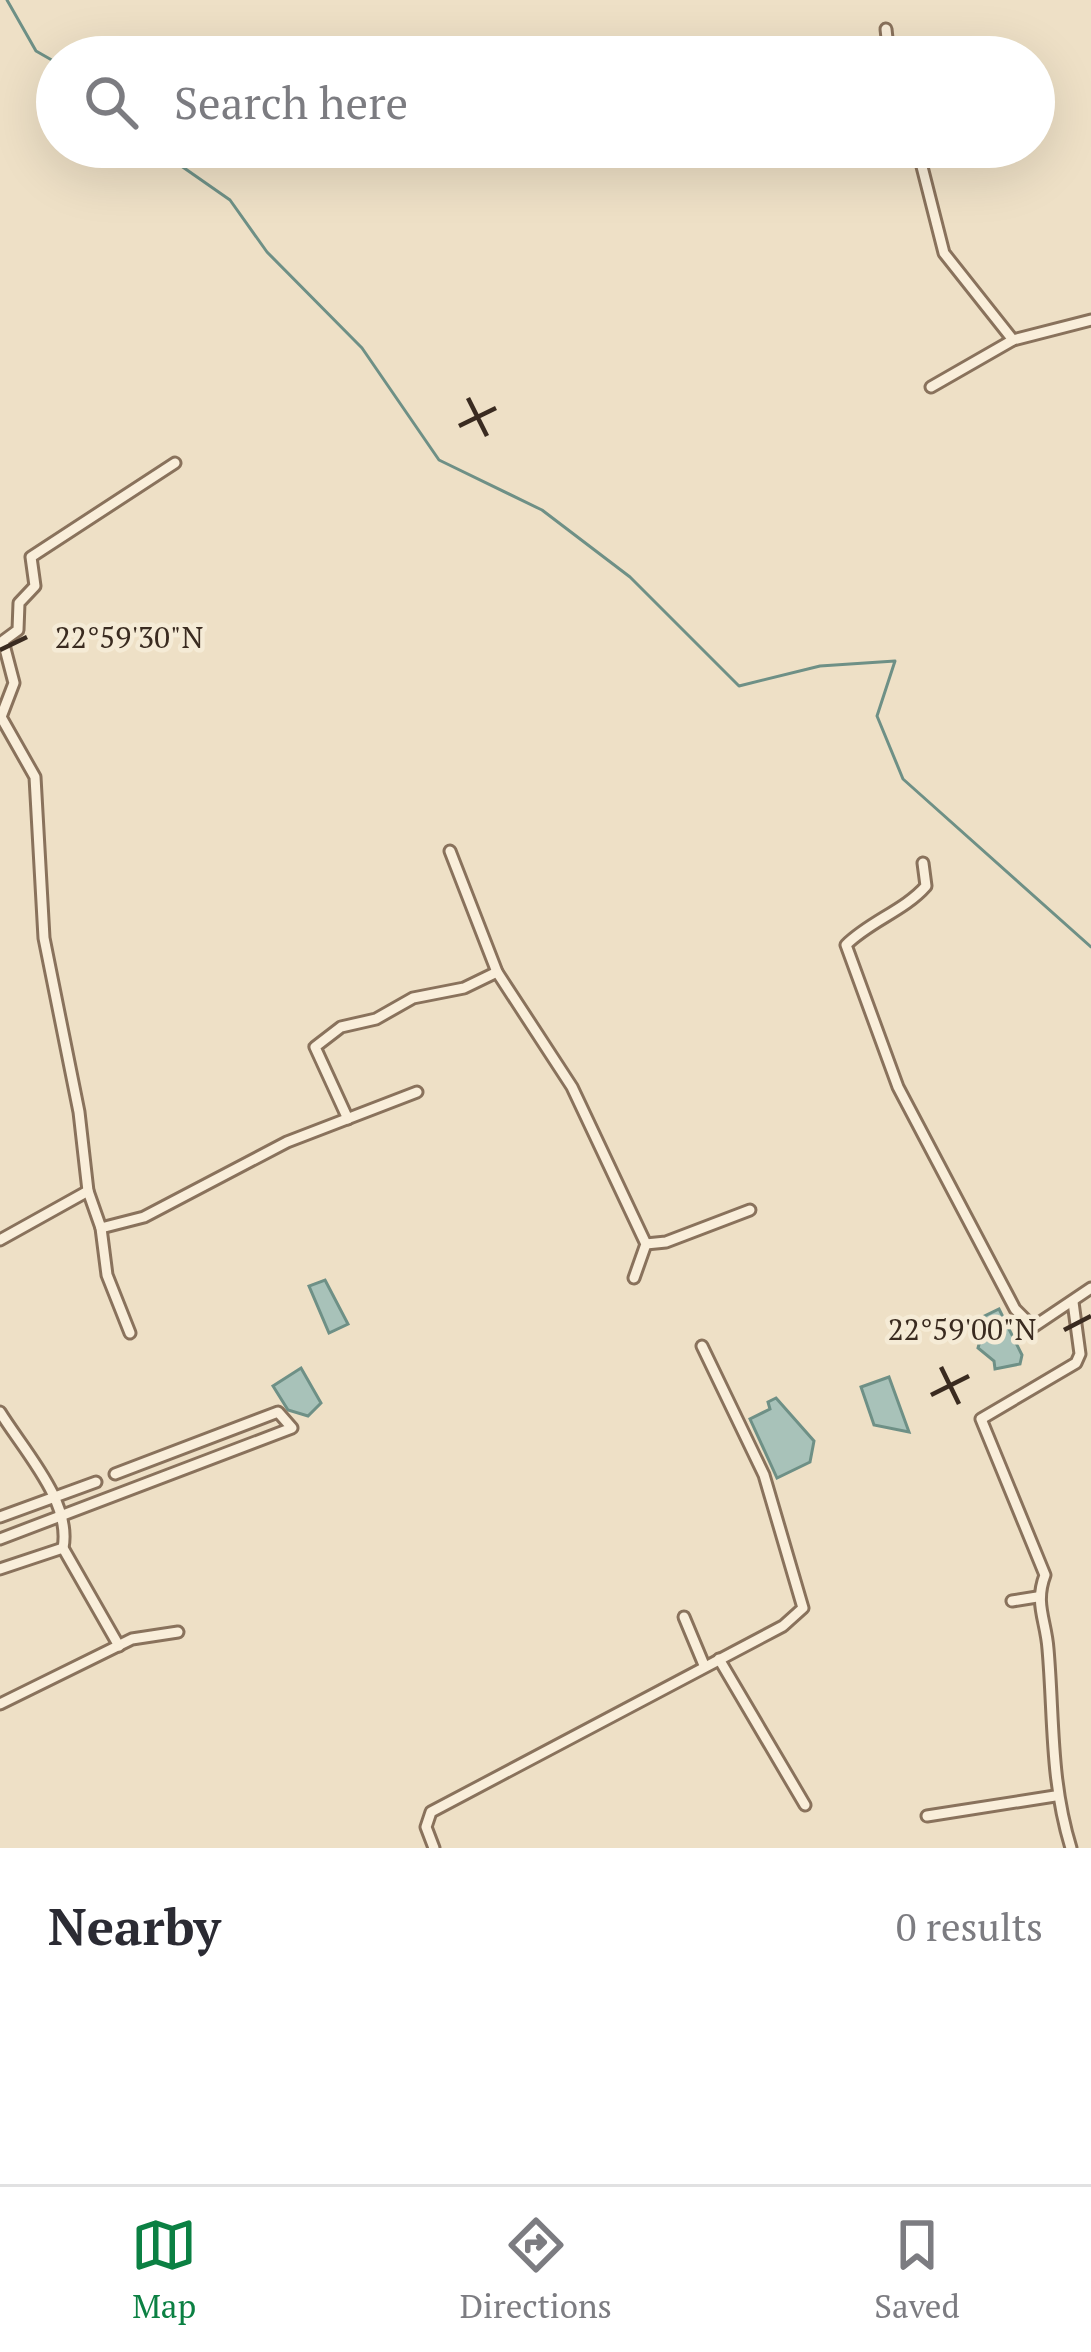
<!DOCTYPE html>
<html lang="en">
<head>
<meta charset="utf-8">
<style>
  :root { --surface:#fff; --page:#f2f2f3; --text:#2b2b33; --muted:#7c7c81; --line:#e1e1e2; --accent:#0b8043 }
  body { margin:0; font-family:"PT Serif",serif; background:var(--page); color:var(--text) }
  .list { margin:0; padding:0; list-style:none }
  h2 { display:flex; justify-content:space-between; align-items:center; height:156px; margin:0; padding:0 48px; font-size:51px }
  h2 small { font-size:39px; font-weight:400; color:var(--muted) }
  .icon { flex:none; width:66px; height:66px; fill:none; stroke:currentColor; stroke-width:2; stroke-linecap:round; stroke-linejoin:round }
  .map { position:relative; flex:none; width:1091px; height:1848px; overflow:hidden }
  .search { position:absolute; background:var(--surface); box-shadow:0 12px 48px #0002; left:36px; right:36px; top:36px; height:132px; display:flex; align-items:center; gap:30px; box-sizing:border-box; padding:0 42px; border-radius:66px; color:var(--muted); font-size:45px }
  .sheet { height:336px; background:var(--surface) }
  nav { display:flex; justify-content:space-around; align-items:center; box-sizing:border-box; height:168px; border-top:3px solid var(--line); background:var(--surface); font-size:33px; color:var(--muted) }
  nav a { display:grid; justify-items:center; gap:6px }
  nav .on { color:var(--accent) }
  .map>svg:first-child { display:block }
  .water { fill:#a8c2b9; stroke:#6e9086; stroke-width:3 }
  .lines { fill:none; stroke-linecap:round; stroke-linejoin:round }
  .stream { stroke:#6e9086; stroke-width:3 }
  .street-casing { stroke:#89725c; stroke-width:15 }
  .street { stroke:#f9eeda; stroke-width:9 }
  .ticks { fill:none; stroke:#3a2b20; stroke-width:4.5 }
  .ticks-label { font-size:30px; text-anchor:middle; fill:#3a2b20; stroke:#f5ebd6; stroke-width:9; stroke-linejoin:round; paint-order:stroke }
</style>
</head>
<body>
<div class="map">
<svg width="1091" height="1848" viewBox="0 0 1091 1848">
  <rect width="100%" height="100%" fill="#eee0c6"/>
  <g class="water">
    <path d="M325,1280L348,1324L329,1333L309,1286Z"/>
    <path d="M999,1309L1022,1355L1020,1364L995,1369L994,1361L978,1348L982,1334L968,1324Z"/>
    <path d="M301,1368L321,1403L308,1416L288,1410L273,1386Z"/>
    <path d="M889,1377L909,1432L874,1425L861,1387Z"/>
    <path d="M776,1398L814,1441L810,1462L777,1478L750,1419L770,1409L768,1402Z"/>
  </g>
  <g class="lines">
    <g class="stream">
      <path d="M7,0L36,51L57,63"/>
      <path d="M154,147L230,200L267,252L362,348L439,460L542,510L630,577L739,686L820,666L895,661L877,716L903,779L1091,947"/>
    </g>
    <defs>
      <g id="street">
        <path d="M886,29L889,57"/>
        <path d="M917,147L944,253L1013,340"/>
        <path d="M931,387L1013,340L1091,320"/>
        <path d="M450,851L497,972L572,1087L646,1244L634,1278"/>
        <path d="M923,863L926,886C904,911 870,921 846,945L898,1087L1015,1309L1033,1327L1091,1288"/>
        <path d="M348,1119L315,1047L341,1027L376,1019L413,998L464,988L497,972"/>
        <path d="M101,1228L144,1217L287,1142L417,1092"/>
        <path d="M0,1240L88,1191"/>
        <path d="M646,1244L666,1242L750,1210"/>
        <path d="M130,1333L107,1275L101,1228L88,1191L79,1112L44,938L35,777L1,717L14,683L3,641L18,630L19,603L35,586L31,557L175,463"/>
        <path d="M0,1412C24,1451 72,1502 63,1548L119,1646"/>
        <path d="M0,1517L96,1482"/>
        <path d="M0,1539L292,1428L278,1412L115,1474"/>
        <path d="M0,1569L63,1548"/>
        <path d="M1012,1601L1037,1597"/>
        <path d="M684,1617L704,1665"/>
        <path d="M719,1659L805,1805"/>
        <path d="M0,1704L132,1639L178,1632"/>
        <path d="M927,1816L1055,1796"/>
        <path d="M434,1848L426,1827L431,1812L783,1626L803,1608L764,1475L702,1346"/>
        <path d="M1071,1848C1050,1780 1054,1718 1048,1649C1046,1620 1034,1604 1045,1575L981,1419L1076,1363L1080,1354L1073,1302"/>
      </g>
    </defs>
    <use href="#street" class="street-casing"/>
    <use href="#street" class="street"/>
  </g>
  <path class="ticks" d="M468,398L487,436M459,426L496,408M0,650L27,637M1064,1330L1091,1316M941,1367L959,1404M931,1395L969,1376"/>
  <g class="ticks-label">
    <text x="129" y="648">22°59'30"N</text>
    <text x="962" y="1340">22°59'00"N</text>
  </g>
</svg>
<div class="search"><svg class="icon" aria-label="search" viewBox="0 0 24 24"><circle cx="10" cy="10" r="6"/><path d="M15 15l6 6"/></svg>Search here</div>
</div>
<section class="sheet">
<h2>Nearby<small>0 results</small></h2>
<ul class="list">
</ul>
</section>
<nav>
<a class="on"><svg class="icon" aria-label="map" viewBox="0 0 24 24"><path d="M3 6l6-2 6 2 6-2v14l-6 2-6-2-6 2zM9 4v14M15 6v14"/></svg>Map</a>
<a><svg class="icon" aria-label="directions" viewBox="0 0 24 24"><path d="M12 3l9 9-9 9-9-9zM9 14v-3h6M13 9l2 2-2 2"/></svg>Directions</a>
<a><svg class="icon" aria-label="saved" viewBox="0 0 24 24"><path d="M7 4h10v16l-5-4-5 4z"/></svg>Saved</a>
</nav>
</body>
</html>
